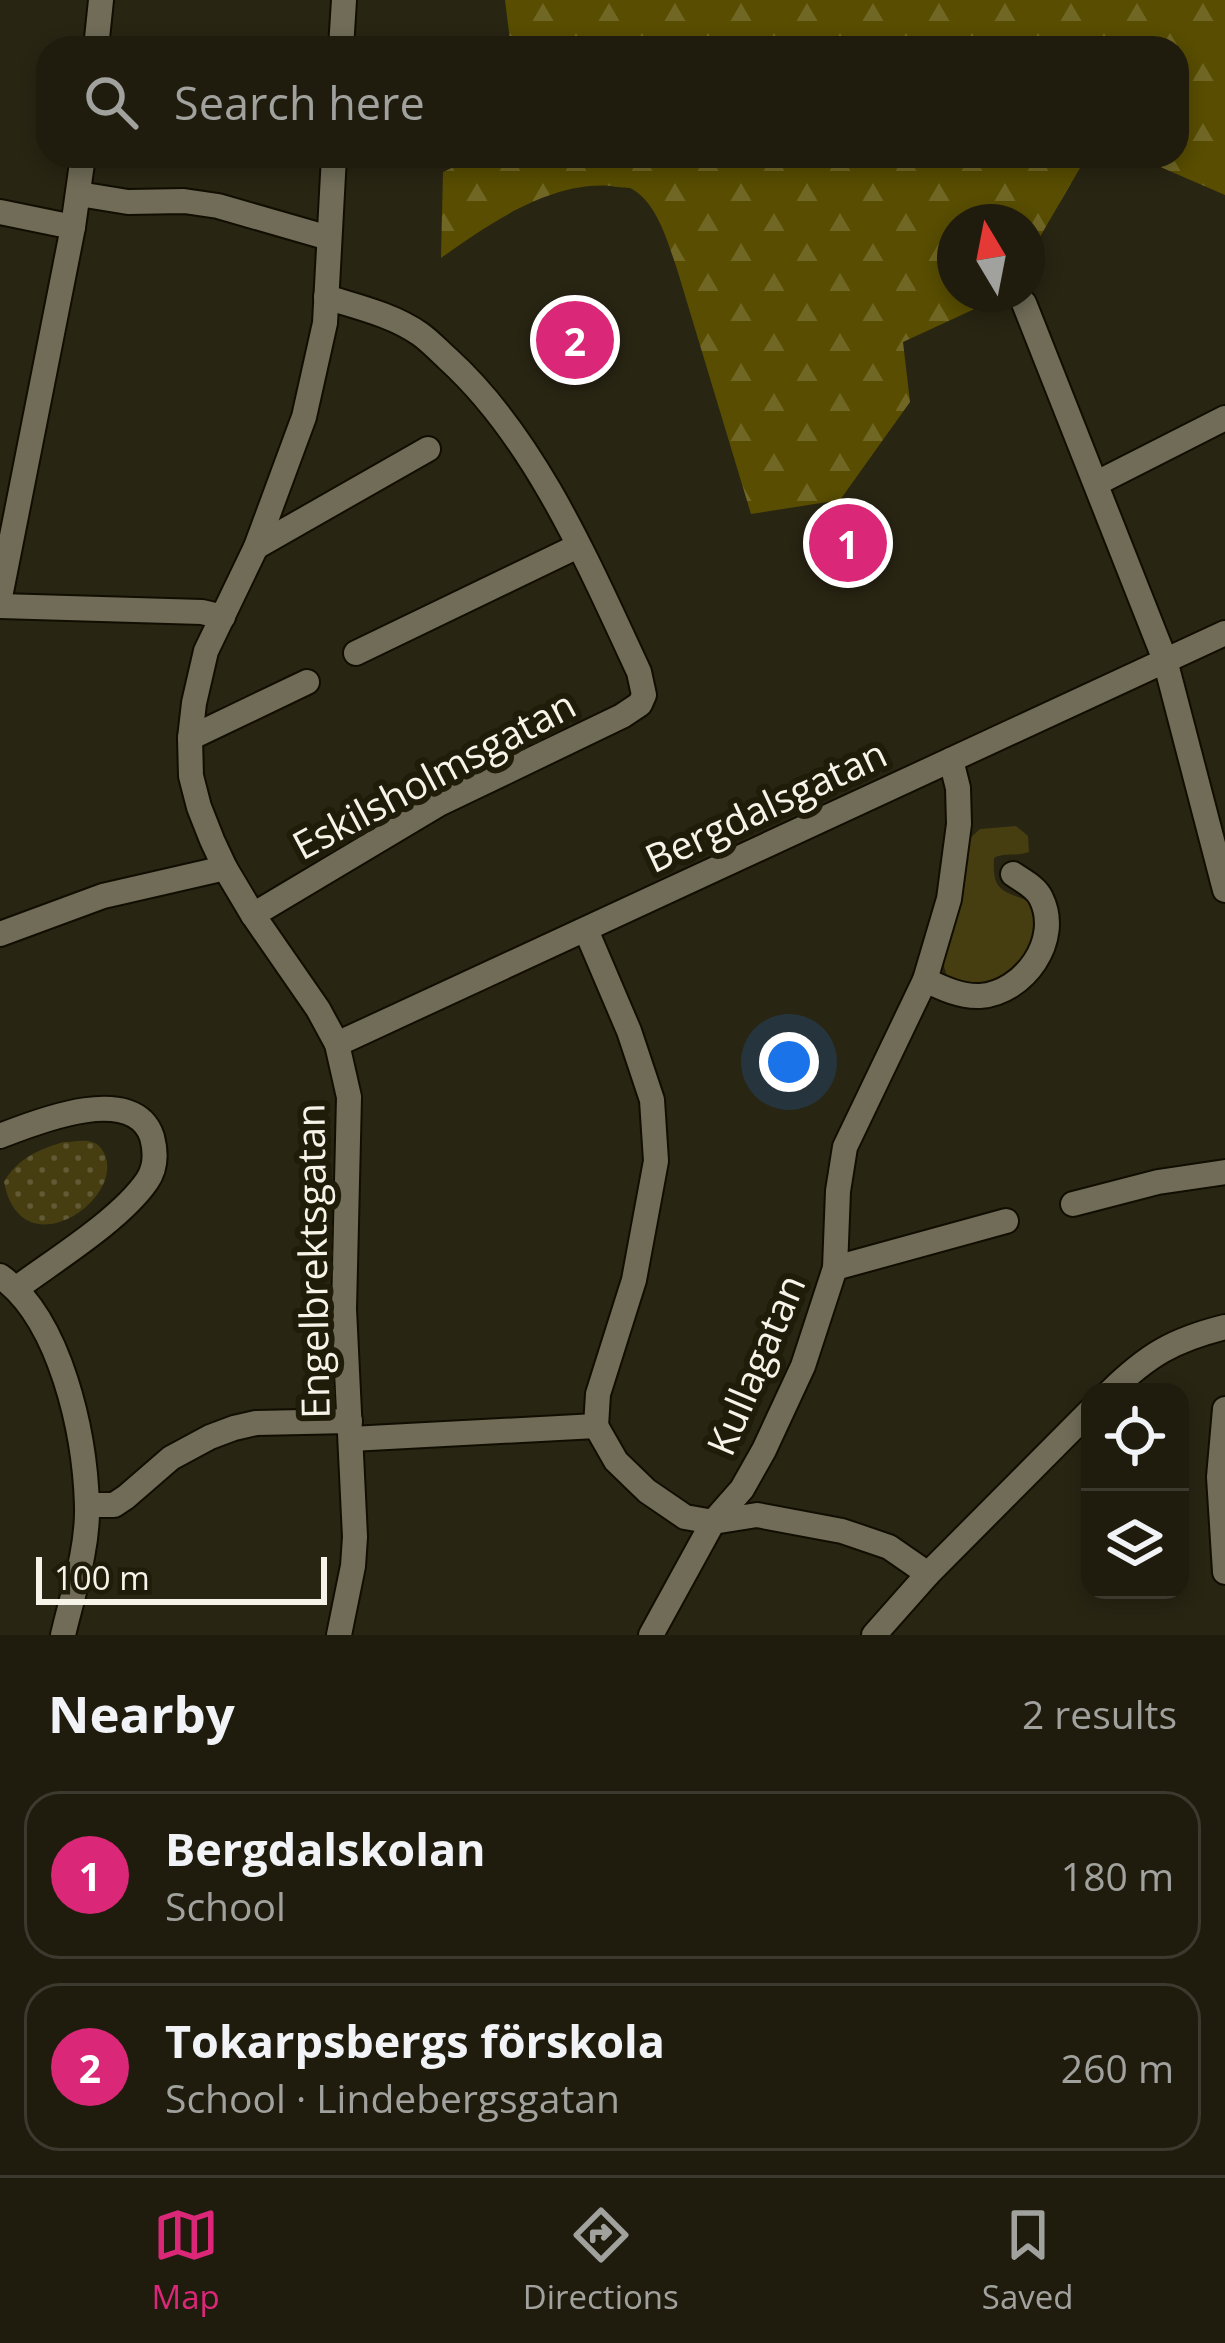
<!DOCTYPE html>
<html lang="en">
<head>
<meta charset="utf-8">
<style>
  :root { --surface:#1f1c0e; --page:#272517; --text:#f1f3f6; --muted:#a1a19e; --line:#3c3a2e; --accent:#db2777 }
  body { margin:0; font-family:"Open Sans",sans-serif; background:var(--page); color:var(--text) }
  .controls { position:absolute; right:36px; bottom:36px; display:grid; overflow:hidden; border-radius:24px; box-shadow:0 6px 18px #0003 }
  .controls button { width:108px; height:108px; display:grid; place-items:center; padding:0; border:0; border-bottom:3px solid var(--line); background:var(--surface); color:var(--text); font:60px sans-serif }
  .compass { position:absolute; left:937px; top:204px; width:108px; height:108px; border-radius:50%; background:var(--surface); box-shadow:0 6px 18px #0003; rotate:350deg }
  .scale { position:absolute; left:36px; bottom:30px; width:291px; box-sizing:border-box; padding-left:12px; border:6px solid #f6f4e8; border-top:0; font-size:33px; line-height:42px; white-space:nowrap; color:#f6f4e8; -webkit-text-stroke:9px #1f1c09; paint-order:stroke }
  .you { position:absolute; left:789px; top:1062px; width:42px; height:42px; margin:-30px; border:9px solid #fff; border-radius:50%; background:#1a73e8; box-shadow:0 0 0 18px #1a73e833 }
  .badge { display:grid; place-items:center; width:78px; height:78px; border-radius:50%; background:var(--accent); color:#fff; font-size:39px; font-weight:700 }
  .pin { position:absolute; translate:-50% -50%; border:6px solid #fff; box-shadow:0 3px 12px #0006 }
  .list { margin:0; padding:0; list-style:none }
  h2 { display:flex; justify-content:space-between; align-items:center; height:156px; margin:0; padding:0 48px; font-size:51px }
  h2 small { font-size:39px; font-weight:400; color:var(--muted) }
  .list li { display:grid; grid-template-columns:78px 1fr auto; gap:36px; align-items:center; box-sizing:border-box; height:168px; margin:0 24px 24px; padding:0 24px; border:3px solid var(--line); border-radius:36px }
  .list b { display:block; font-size:45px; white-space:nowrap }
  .list p { margin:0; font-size:39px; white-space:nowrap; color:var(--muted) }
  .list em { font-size:39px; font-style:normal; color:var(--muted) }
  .icon { flex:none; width:66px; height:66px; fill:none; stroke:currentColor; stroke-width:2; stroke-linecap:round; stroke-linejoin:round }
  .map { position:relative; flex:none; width:1225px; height:1635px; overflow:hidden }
  .search { position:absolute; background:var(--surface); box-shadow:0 6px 18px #0003; left:36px; right:36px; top:36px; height:132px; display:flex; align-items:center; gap:30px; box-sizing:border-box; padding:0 42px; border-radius:36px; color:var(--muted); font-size:45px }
  .sheet { height:540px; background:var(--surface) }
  nav { display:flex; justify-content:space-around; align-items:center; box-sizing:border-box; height:168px; border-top:3px solid var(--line); background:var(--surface); font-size:33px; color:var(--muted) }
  nav a { display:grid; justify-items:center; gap:6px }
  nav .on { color:var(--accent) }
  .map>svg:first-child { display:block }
  .grass { fill:#463e11 }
  .forest { fill:url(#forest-firs) }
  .park { fill:url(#park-dots) }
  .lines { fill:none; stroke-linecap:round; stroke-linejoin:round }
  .minor-casing { stroke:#110e01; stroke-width:28 }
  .minor { stroke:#706c58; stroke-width:24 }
  .labels { text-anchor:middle; stroke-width:12; stroke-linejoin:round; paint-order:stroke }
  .street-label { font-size:39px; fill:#f6f4e8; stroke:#1f1c09 }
</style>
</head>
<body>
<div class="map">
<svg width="1225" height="1635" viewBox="0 0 1225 1635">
  <defs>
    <pattern id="forest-firs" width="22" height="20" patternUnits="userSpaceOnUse" patternTransform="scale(3)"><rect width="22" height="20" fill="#584d00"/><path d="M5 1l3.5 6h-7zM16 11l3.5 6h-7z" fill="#716725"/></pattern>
    <pattern id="park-dots" width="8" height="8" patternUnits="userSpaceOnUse" patternTransform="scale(3)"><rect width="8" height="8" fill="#463e11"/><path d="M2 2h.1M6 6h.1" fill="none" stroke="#615a34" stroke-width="1.8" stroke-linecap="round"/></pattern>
  </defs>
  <rect width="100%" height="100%" fill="#292513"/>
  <path class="grass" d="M1016,826L1028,836L1029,852C1016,857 1005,852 994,858C992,893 1003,890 1030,902C1044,950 1021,972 980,989L947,977L943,963L966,842L980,829Z"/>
  <g class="forest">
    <path d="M505,0H1225V195L1135,156H1177V48H511Z"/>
    <path d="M477,156H1087L1027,259V222H955V294H1007L903,342L910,402L840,500L751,514L677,269C668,243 657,201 630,188C629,188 613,187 611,186C551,181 488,224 441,258L443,172Z"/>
  </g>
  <path class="park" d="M64,1142C72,1142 84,1139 92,1142C99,1144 102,1149 105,1155C124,1201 21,1270 4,1182C17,1159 39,1149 64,1142Z"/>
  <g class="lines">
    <defs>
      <g id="minor">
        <path d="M96,48L101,0"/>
        <path d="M341,48L344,0"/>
        <path d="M334,156L325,323L304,417L256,547L206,651L194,703L190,738L191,776L199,807L212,840L225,868L253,915L318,1009L337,1044L349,1097L344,1309L355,1537L353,1566L339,1635"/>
        <path d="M79,194L128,202L184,201L218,206L329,238"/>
        <path d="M0,212L73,227"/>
        <path d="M1024,303L1165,660L1225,890"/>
        <path d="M1097,483L1225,418"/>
        <path d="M256,547L428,449"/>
        <path d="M0,597L73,227L83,156"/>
        <path d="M0,606L202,612L223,617"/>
        <path d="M356,653L578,546"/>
        <path d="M190,738L307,682"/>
        <path d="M253,915L439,804L622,716L640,704L644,695L639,672C589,565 536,439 448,359C439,351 430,341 420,334C393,315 358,307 326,297"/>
        <path d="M586,930L629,1031L652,1100L656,1161L634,1280L598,1394L596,1426"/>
        <path d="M0,934L103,896L225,868"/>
        <path d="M925,980C942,988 961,997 980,996C1024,993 1062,940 1041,898C1036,887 1023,881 1013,874"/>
        <path d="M337,1044L1225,633"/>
        <path d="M0,1136C36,1122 134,1082 152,1137C156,1152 156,1168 147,1181C120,1220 56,1259 17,1288"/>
        <path d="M1073,1204L1158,1182L1225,1172"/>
        <path d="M835,1268L1006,1221"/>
        <path d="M0,1276C61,1319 85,1434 87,1506C88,1549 73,1593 63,1635"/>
        <path d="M1110,1392C1148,1355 1173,1340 1225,1327"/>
        <path d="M1225,1409L1219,1477L1225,1572"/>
        <path d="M351,1439L596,1426L616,1461L647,1491L685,1517L713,1522L757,1515L842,1531L889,1547L928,1574"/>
        <path d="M87,1505H114L126,1497L171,1458L210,1437L234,1428L256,1423L350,1421"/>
        <path d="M651,1635L713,1522L742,1489L764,1450L803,1366L835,1268L838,1191L845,1147L925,980L949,899L959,824L958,788L951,760"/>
        <path d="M874,1635L928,1574L1090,1411"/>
      </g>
    </defs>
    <use href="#minor" class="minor-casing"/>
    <use href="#minor" class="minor"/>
  </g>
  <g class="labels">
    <g class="street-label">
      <text transform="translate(434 775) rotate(-28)" y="14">Eskilsholmsgatan</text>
      <text transform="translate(766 806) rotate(-25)" y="14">Bergdalsgatan</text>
      <text transform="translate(313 1261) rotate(-91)" y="14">Engelbrektsgatan</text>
      <text transform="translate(756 1365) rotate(-67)" y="14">Kullagatan</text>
    </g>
  </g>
</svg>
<div class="controls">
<button><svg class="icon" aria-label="locate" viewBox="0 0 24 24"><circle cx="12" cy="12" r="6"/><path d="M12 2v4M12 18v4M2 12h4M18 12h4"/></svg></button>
<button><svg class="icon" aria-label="layers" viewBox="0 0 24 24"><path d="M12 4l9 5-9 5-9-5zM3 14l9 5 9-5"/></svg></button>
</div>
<svg class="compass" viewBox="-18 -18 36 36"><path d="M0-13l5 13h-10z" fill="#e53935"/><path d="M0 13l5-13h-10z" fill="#a1a19e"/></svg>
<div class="scale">100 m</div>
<div class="you"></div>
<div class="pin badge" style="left:848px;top:543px">1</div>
<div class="pin badge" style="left:575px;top:340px">2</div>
<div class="search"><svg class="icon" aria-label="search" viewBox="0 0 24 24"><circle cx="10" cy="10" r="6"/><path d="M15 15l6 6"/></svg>Search here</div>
</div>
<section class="sheet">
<h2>Nearby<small>2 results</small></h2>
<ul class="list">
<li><span class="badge">1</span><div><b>Bergdalskolan</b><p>School</p></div><em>180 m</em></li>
<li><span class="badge">2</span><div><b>Tokarpsbergs förskola</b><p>School · Lindebergsgatan</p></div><em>260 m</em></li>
</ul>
</section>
<nav>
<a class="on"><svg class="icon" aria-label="map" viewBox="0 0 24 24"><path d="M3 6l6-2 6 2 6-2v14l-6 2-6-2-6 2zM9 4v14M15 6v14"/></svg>Map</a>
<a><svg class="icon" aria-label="directions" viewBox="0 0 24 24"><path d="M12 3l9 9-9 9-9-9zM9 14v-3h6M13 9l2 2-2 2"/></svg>Directions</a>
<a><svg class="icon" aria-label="saved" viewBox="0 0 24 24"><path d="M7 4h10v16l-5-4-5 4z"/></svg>Saved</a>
</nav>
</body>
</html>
